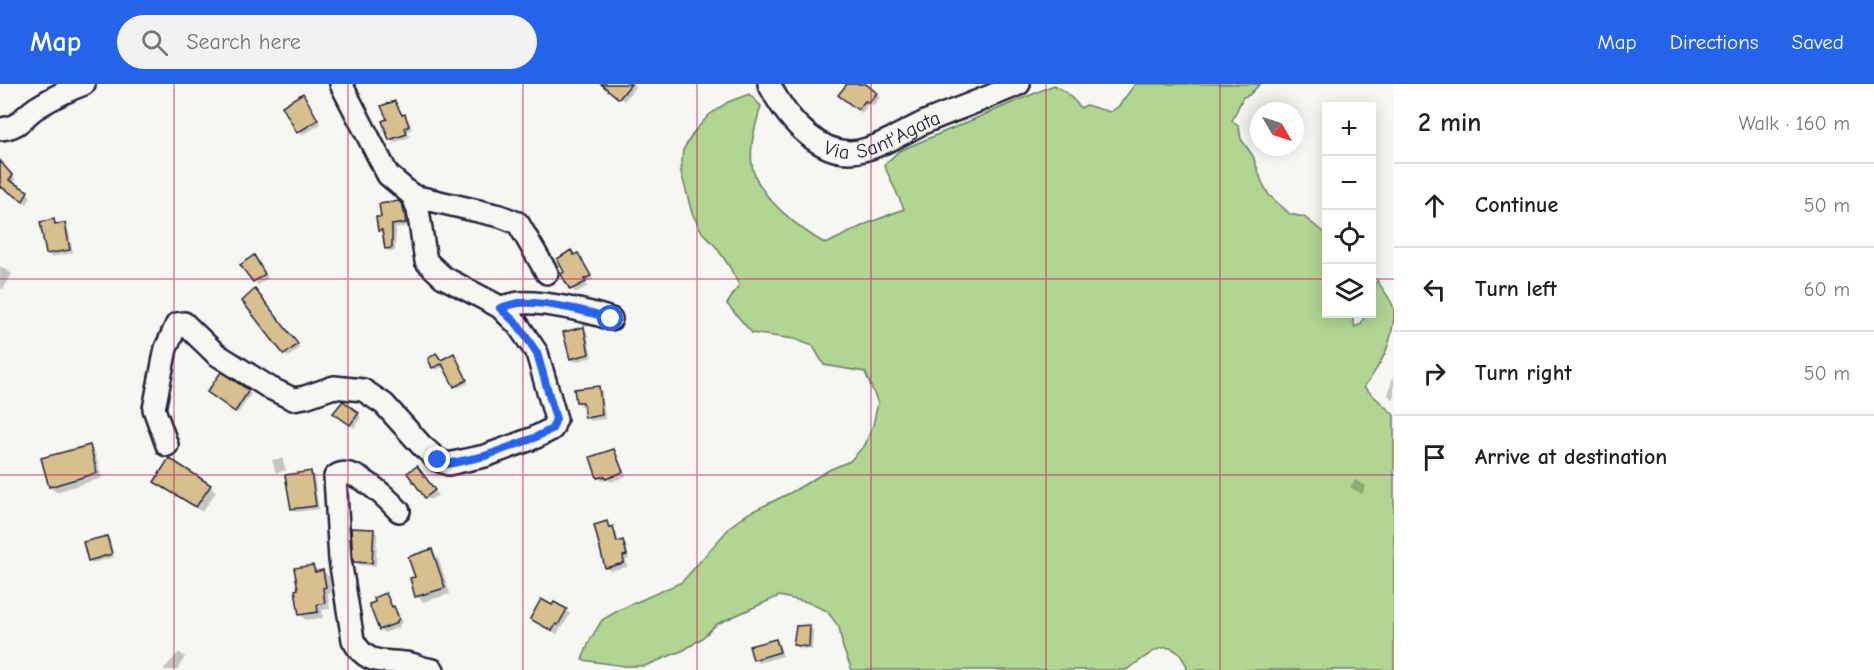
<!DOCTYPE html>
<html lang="en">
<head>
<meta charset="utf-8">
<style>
  :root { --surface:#fff; --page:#f2f2f2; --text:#202124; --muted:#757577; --line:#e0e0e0; --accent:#2563eb }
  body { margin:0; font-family:"Comic Neue",sans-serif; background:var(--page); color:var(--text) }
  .controls { position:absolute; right:18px; top:18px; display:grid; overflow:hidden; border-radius:0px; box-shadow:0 3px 15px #0003 }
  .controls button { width:54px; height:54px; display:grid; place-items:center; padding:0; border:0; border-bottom:2px solid var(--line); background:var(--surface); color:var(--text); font:30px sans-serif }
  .compass { position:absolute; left:1250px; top:18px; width:54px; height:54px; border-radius:50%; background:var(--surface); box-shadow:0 3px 15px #0003; rotate:129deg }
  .stop { position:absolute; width:18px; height:18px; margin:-14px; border:4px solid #2563eb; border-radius:50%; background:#fff }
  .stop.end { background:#2563eb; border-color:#fff; box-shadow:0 2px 6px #0008 }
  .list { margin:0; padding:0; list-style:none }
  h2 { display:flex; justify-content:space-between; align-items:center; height:78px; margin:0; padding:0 24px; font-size:26px }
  h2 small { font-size:20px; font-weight:400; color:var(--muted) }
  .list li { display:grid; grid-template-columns:39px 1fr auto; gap:18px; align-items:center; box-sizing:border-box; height:84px; padding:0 24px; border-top:2px solid var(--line) }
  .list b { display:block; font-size:22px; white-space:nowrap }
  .list em { font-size:20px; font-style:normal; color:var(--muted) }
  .icon { flex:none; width:33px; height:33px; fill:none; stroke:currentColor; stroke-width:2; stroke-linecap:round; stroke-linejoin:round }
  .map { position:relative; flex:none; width:1394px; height:586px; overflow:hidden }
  header { display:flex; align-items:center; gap:36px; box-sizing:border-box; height:84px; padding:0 30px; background:var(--accent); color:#fff }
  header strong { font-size:28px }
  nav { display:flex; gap:33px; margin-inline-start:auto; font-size:21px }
  .search { width:420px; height:54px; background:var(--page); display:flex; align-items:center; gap:15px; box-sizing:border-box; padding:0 21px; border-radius:33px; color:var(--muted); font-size:22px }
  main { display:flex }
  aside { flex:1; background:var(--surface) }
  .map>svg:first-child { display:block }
  .green { fill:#b0d692; stroke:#697c66; stroke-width:1.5 }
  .shadow { fill:#0003 }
  .building { fill:#d7bf8e; stroke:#22223b; stroke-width:1.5 }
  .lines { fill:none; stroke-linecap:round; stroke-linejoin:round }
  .minor-casing { stroke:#22223b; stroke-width:26 }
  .minor { stroke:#f6f6f2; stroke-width:21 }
  .route { stroke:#2563eb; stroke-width:8 }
  .grid { fill:none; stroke:#c2185b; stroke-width:1.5; stroke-opacity:0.55 }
  .labels { text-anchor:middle; stroke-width:5; stroke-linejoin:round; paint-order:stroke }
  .street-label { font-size:20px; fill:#22223b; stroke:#f6f6f2 }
</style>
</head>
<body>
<header>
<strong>Map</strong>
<div class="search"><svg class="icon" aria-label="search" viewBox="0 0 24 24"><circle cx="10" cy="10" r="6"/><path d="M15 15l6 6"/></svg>Search here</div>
<nav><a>Map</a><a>Directions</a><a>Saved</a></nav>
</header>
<main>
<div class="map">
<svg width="1394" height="586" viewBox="0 0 1394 586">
  <rect width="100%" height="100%" fill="#f6f6f2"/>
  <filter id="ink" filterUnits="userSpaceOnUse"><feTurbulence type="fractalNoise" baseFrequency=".0167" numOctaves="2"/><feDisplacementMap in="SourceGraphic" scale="12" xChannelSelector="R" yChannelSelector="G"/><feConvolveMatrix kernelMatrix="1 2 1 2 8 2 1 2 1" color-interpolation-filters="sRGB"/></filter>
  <g filter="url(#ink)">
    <path class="green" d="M1135,0H1260L1249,11L1243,13L1232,37L1239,43L1241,55L1253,72L1262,98L1269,111L1290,130L1304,133L1326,150V230H1351L1355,243L1361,240L1365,230H1372V211L1377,196C1382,205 1392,216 1394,225C1394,258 1382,279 1364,303L1394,331V586H1186L1187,583C1170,544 1149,573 1126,586H852L843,564L839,543L827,527L807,518L779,512L717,540L701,555L684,566L645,582H624L582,576L590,556L602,536L621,525L682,498L732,441L749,429L790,409L829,386L850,377L865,361L873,341L878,319L865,288L824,281L813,262L794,255L752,249L727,220L739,201L729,182L717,164L702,148L692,129L681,88L683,66L694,48L709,31L728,18L749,10L761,22C755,42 748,66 753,86C761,115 801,146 826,160L866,140L904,125L884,81L899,67L1054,1L1066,8L1081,24L1086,21L1110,28L1119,22Z"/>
    <g class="shadow">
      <path d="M603,0H634L636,2L624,17Z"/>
      <path d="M845,0H864L880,13L873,22L869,19L862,29L844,15L847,2Z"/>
      <path d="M303,11L321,40L302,51L298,48Z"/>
      <path d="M394,19L403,32L408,35L412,45L407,47L410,53L394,59L391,55L389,35Z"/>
      <path d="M0,74L5,79L2,81L16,96L12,99L31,112L27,120L0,101Z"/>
      <path d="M402,122L406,128L409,142L396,144L395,167L390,168L386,164L383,150L379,146L383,134Z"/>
      <path d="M53,136L57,141L64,140L68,144L73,169L51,173L47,169Z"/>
      <path d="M571,168L582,174L593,196L586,199L588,202L575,209L563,190Z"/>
      <path d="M257,177L268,194L258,201L242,182Z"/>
      <path d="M0,182L12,190L3,205L0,204Z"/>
      <path d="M258,210L300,264L288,273L285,270Z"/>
      <path d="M583,245L587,248L592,273L575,278L571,274Z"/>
      <path d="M454,271L468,299L458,304L445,282L436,286L434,283Z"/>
      <path d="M222,290L251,310L238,329L212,311Z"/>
      <path d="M1393,292H1394V316L1388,311Z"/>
      <path d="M598,304L602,307L605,335L590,337L587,333L585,321L581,322L578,318Z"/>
      <path d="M358,330L361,333L354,344L339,332Z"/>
      <path d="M89,363L95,369L102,394L56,408L50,403Z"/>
      <path d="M613,367L617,370L626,392L611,398L608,396L602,397L599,394Z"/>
      <path d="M282,374L286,386L276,389L272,376Z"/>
      <path d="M420,387L438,411L430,416L426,413Z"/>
      <path d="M311,389L314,392L319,425L296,428L293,424Z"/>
      <path d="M1355,396L1366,402L1362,410L1350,403Z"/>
      <path d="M156,397L210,402L216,408L202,428L162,403Z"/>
      <path d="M606,439L616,448L619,459L622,458L626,462L629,475L626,476L627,483L610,487L606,483Z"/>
      <path d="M373,446L377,450L376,482L359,481L355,477Z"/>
      <path d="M107,453L110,456L114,473L92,479L89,476Z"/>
      <path d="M432,467L438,473L450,510L423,518L417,512Z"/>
      <path d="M313,482L319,488L323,487L329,493L331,509L328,510L330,525L322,526L323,534L306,536L300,530V507Z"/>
      <path d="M386,511L389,515L393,524L398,528L402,539L399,540L400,543L384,549L381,545Z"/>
      <path d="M566,526L570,530L562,544L561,543L557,550L532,534Z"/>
      <path d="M809,543L813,546L812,566L798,564L795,560Z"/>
      <path d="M776,556L779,560L783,572L758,579L754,575Z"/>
      <path d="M179,568L185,573L177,586H163Z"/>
    </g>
    <g class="building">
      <path d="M601,0H631L619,15Z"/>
      <path d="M847,0H866L877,9L869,19L865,17L858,26L838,11Z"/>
      <path d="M303,9L318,36L297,49L282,22Z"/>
      <path d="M395,17L402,31L405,30L409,42L405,44L407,50L389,56L382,37L387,35L381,22Z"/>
      <path d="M0,77L13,92L9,96L28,107L23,117L1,103L0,104Z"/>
      <path d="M399,117L403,122L406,139L392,141V164L385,165L382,146L378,147L376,133H381L379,120Z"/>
      <path d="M54,135L55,140L65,139L70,166L46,170L40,138Z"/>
      <path d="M571,166L574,171L578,169L591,192L584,195L586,198L570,206L561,190L564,188L557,175Z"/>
      <path d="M254,171L265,190L253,198L240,181Z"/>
      <path d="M255,205L298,260L284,271L242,217Z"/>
      <path d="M584,243L589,270L570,275L563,248Z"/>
      <path d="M436,269L441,276L454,269L467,296L454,303L442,280L432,284L428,275Z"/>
      <path d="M221,288L249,306L235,328L207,308Z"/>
      <path d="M599,302L602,331L585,334L583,318H576L574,305Z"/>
      <path d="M343,317L359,329L350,341L333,329Z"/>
      <path d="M90,361L97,389L49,403L41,374Z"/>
      <path d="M614,365L623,388L606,395L605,392L597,394L590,373Z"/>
      <path d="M169,374L211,401L196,423L154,398Z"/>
      <path d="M417,382L435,406L425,414L407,389Z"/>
      <path d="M311,387L316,422L291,425L285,391Z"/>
      <path d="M607,437L609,444L613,442L617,458L623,456L627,471L623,472L624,479L605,484L594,441Z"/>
      <path d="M351,444L374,445L372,479L353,478Z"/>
      <path d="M107,452L112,470L88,477L83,458Z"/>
      <path d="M432,465L445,504L415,513L410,494L415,493L408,473Z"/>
      <path d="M313,481L315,488L323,486L326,503L323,504L325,519L317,521L318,528L299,531L295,506L298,505L294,484Z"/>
      <path d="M386,509L392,523L394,522L399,535L397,537V539L379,546L369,520L375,518L374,514Z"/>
      <path d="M541,515L552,521L554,518L567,525L558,541L556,540L552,547L530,535Z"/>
      <path d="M810,541L809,563L793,561L796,542Z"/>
      <path d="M776,555L780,568L753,576L749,562Z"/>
    </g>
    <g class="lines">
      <defs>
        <g id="minor">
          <path id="s1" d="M769,0C786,34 823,80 867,65C887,59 906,47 925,38C956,25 988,14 1019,0"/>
          <path d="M0,45C21,43 21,34 36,24C52,14 67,6 84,0"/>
          <path d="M413,112L500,132L518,139L547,189"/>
          <path d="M500,223C506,222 513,220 519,219C542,217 589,227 611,235"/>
          <path d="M167,361L154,325L166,264L177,240L184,239L216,270L270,304L293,315L305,313L334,303L363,306L384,320L422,362L438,376L448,380L485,372L534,354L552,345L556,335L537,269L518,241L500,223L443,193L426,177L418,126L413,112L388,91L341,0"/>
          <path d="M399,427C388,415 351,378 335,393L340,476L353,556C366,581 382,576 405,579C415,580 423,585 433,586"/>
        </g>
      </defs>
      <use href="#minor" class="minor-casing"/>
      <use href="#minor" class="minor"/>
    </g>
  </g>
  <g class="lines" filter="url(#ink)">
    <path class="route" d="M438,376L448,380L485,372L534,354L552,345L556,335L537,269L518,241L500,224C506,222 513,220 519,219C542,217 589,227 611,235"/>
  </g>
  <path class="grid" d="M174,0V586M348,0V586M523,0V586M697,0V586M871,0V586M1046,0V586M1220,0V586M0,195H1326M1372,195H1394M0,391H1394"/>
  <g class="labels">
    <g class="street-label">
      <text dy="7" stroke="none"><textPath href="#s1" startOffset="146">Via Sant'Agata</textPath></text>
    </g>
  </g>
</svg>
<div class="controls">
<button>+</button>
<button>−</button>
<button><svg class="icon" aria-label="locate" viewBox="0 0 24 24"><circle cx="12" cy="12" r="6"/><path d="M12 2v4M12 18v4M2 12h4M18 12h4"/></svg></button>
<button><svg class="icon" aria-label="layers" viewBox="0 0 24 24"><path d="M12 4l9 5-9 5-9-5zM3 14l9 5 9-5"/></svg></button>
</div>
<svg class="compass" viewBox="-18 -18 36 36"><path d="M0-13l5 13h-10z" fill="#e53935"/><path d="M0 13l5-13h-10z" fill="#757577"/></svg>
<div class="stop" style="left:611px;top:235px"></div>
<div class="stop end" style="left:438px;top:376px"></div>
</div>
<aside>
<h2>2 min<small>Walk · 160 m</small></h2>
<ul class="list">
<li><svg class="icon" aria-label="ahead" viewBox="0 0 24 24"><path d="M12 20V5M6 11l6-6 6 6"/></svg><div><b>Continue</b></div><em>50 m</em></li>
<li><svg class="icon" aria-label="left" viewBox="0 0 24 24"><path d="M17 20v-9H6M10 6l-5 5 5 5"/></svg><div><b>Turn left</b></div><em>60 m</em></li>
<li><svg class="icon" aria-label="right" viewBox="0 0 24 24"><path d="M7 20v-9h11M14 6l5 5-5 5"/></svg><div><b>Turn right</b></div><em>50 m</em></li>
<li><svg class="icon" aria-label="arrive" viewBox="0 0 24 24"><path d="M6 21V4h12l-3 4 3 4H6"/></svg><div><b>Arrive at destination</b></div></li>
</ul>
</aside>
</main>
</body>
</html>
